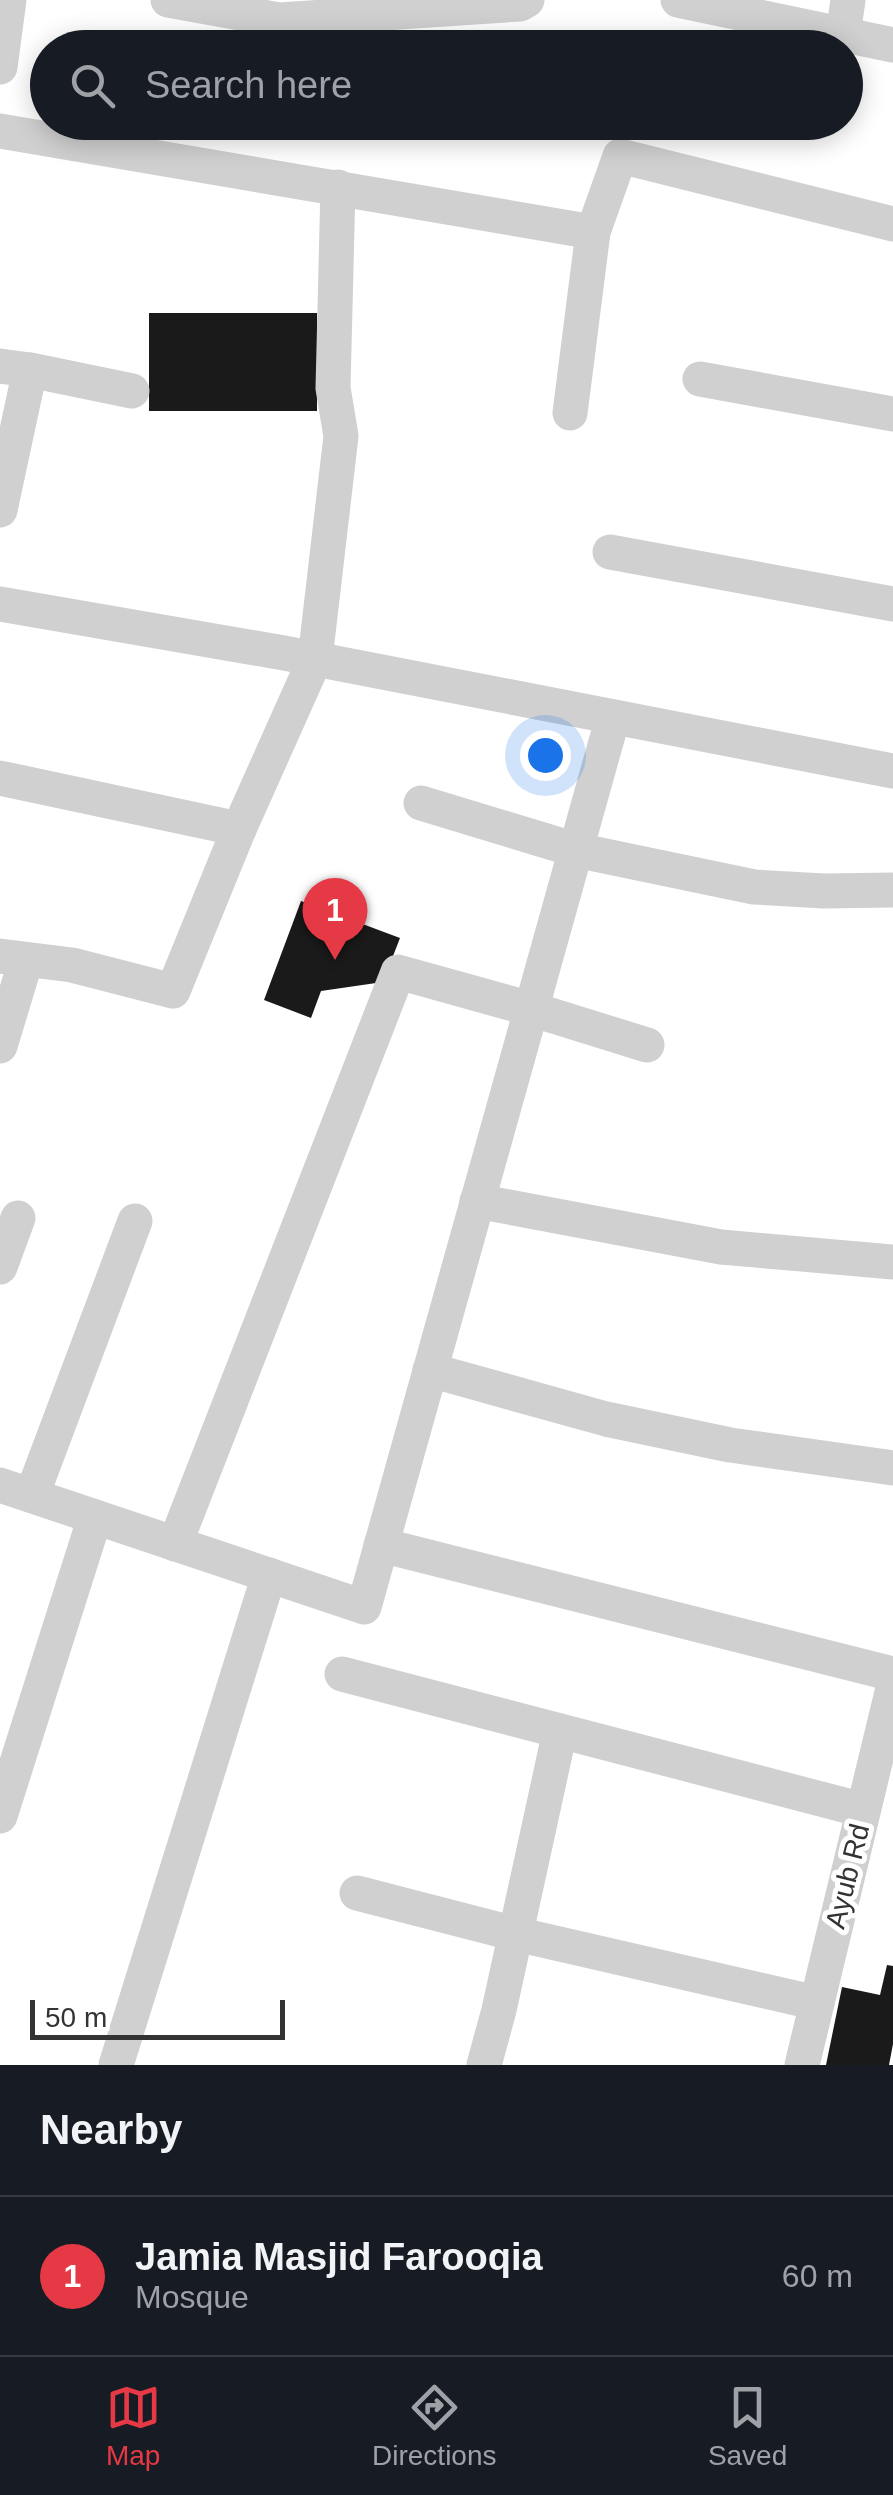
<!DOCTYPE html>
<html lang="en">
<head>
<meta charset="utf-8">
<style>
  :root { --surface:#171b24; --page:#20242c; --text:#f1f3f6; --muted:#9ea1a6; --line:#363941; --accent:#e63946 }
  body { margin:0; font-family:Arial,sans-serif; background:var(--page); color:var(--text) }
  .scale { position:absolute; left:30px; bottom:25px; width:255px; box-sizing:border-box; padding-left:10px; border:5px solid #333; border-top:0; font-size:28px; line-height:35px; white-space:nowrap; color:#333; -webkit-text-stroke:8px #fff; paint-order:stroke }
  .you { position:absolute; left:545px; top:755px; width:35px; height:35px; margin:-25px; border:8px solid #fff; border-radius:50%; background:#1a73e8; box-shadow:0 0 0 15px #1a73e833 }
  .badge { display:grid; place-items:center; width:65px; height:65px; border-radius:50%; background:var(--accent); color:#fff; font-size:32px; font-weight:700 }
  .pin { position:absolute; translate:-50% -82px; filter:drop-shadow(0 2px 5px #0008) }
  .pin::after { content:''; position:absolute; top:52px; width:35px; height:30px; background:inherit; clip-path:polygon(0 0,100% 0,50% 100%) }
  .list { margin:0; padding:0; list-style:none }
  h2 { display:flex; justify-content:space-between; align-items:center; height:130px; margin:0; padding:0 40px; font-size:42px }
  h2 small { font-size:32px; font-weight:400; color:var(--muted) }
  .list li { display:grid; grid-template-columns:65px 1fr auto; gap:30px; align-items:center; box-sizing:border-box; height:160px; padding:0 40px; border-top:2px solid var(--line) }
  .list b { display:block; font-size:38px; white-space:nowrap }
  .list p { margin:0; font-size:32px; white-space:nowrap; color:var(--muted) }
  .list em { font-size:32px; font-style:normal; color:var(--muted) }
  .icon { flex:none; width:55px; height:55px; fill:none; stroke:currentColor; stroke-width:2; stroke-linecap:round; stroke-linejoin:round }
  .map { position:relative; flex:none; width:893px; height:2065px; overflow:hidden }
  .search { position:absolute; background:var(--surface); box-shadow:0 5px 25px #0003; left:30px; right:30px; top:30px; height:110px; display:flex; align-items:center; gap:25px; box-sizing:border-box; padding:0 35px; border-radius:55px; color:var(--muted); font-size:38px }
  .sheet { height:290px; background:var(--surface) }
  nav { display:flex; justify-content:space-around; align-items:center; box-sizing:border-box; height:140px; border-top:2px solid var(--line); background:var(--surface); font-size:28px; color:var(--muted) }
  nav a { display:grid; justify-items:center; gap:5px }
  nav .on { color:var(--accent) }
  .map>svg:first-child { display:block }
  .building { fill:#1a1a1a }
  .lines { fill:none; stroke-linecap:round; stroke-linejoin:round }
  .street { stroke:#d0d0d0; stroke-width:35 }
  .labels { text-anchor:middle; stroke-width:10; stroke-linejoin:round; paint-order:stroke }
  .street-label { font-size:28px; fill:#333; stroke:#fff }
</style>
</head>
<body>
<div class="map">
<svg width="893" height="2065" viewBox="0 0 893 2065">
  <rect width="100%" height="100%" fill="#fff"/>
  <g class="building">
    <rect x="149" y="313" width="168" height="98"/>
    <path d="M301,901L400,938L383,982L321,991L311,1018L264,1000Z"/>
    <path d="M887,1965L893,1966V2044L889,2065H826L842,1987L880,1995Z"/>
  </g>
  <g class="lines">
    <g class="street">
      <path d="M168,0L279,20L520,4L527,0"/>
      <path d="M678,0L893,45"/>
      <path d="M843,35L848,0"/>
      <path d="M0,67L9,0"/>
      <path d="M0,131L593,232L620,156L893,224"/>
      <path d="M0,366L30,370L0,510"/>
      <path d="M30,370L132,391"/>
      <path d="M700,379L893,414"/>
      <path d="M570,413L593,232"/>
      <path d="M610,552L893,604"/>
      <path d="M0,604L284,653L893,771"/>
      <path d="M0,778L239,829"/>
      <path d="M421,803L576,850L754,887L824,891L893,890"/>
      <path d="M0,956L72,965L173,991L239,829L315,659L341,436L333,388L338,187"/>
      <path d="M0,1046L26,960"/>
      <path d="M477,1201L721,1247L893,1262"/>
      <path d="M0,1267L18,1218"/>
      <path d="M430,1370L606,1419L730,1445L893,1468"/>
      <path d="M0,1485L364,1607L613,717"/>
      <path d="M32,1495L135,1221"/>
      <path d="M175,1544L398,972L531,1009L647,1045"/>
      <path d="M381,1545L893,1674"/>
      <path d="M342,1674L863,1810"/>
      <path d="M0,1816L95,1517"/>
      <path d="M357,1893L516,1934L817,2003"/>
      <path d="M116,2065L269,1575"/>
      <path d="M484,2065L499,2010L560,1731"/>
      <path d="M802,2065L893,1688"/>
    </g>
  </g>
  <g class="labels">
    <g class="street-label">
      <text transform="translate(847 1876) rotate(-76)" y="10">Ayub Rd</text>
    </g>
  </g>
</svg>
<div class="scale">50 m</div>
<div class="you"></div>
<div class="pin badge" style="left:335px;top:960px">1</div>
<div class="search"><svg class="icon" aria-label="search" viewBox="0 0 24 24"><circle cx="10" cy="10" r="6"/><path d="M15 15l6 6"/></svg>Search here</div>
</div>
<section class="sheet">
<h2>Nearby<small></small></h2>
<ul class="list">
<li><span class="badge">1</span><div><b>Jamia Masjid Farooqia</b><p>Mosque</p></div><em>60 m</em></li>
</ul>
</section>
<nav>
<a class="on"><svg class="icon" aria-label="map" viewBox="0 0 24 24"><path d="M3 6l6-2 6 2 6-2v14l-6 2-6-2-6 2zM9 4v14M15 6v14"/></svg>Map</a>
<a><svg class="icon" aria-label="directions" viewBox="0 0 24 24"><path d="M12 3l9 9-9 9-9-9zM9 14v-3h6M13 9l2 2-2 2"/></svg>Directions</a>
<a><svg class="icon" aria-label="saved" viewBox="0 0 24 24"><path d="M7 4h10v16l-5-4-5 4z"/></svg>Saved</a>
</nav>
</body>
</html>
